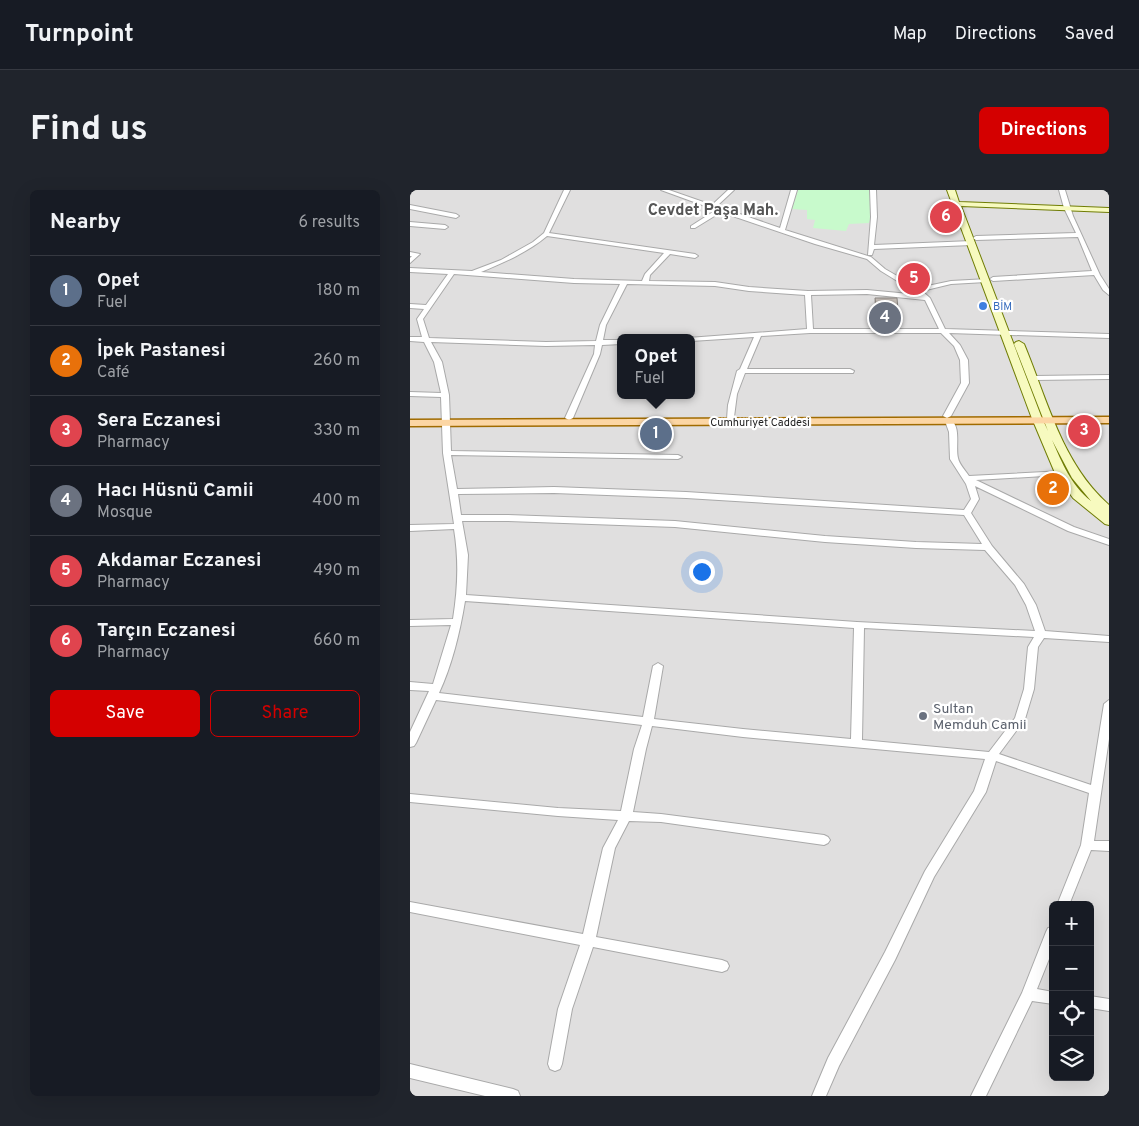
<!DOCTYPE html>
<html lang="en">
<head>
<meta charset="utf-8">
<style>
  :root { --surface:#171b24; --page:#20242c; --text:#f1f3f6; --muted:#9ea1a6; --line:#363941; --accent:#d40000 }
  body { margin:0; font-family:Overpass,sans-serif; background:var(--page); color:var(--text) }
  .controls { position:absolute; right:15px; bottom:15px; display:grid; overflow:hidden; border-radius:8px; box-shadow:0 5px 20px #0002 }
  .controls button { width:45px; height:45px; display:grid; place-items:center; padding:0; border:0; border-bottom:1px solid var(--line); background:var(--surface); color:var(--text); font:25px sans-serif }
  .you { position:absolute; left:291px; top:381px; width:18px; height:18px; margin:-12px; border:4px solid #fff; border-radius:50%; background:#1a73e8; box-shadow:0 0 0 8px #1a73e833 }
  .badge { display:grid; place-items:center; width:32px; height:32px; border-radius:50%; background:var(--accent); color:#fff; font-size:16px; font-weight:700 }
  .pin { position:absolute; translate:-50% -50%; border:2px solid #fff; box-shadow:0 1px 5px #0006 }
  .popup { position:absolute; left:207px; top:144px; width:78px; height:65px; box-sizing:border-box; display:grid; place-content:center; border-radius:8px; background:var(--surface); filter:drop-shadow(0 1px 4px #0005); font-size:16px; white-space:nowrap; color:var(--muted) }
  .popup b { font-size:19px; color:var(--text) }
  .popup::after { content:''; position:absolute; left:50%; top:100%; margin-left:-10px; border:10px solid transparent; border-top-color:var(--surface) }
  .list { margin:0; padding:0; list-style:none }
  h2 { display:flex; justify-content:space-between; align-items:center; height:65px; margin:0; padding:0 20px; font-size:21px }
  h2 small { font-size:16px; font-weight:400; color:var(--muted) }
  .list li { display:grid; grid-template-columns:32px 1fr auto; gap:15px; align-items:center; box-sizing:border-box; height:70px; padding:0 20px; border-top:1px solid var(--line) }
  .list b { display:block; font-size:19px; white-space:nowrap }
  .list p { margin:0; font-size:16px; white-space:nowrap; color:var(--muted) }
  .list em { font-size:16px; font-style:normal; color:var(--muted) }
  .actions { display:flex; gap:10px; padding:15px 20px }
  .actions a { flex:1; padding:11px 0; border:1px solid var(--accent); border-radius:8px; text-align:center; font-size:18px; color:var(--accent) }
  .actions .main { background:var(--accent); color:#fff }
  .icon { flex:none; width:28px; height:28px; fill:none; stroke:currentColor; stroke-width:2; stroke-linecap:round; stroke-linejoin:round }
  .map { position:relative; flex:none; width:699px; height:906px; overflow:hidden; border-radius:8px }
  header { display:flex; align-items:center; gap:30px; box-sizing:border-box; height:70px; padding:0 25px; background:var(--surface); border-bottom:1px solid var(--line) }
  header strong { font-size:24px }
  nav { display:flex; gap:28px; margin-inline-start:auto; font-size:18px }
  .intro { display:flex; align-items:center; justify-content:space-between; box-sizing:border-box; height:120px; padding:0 30px }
  h1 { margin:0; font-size:35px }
  .button { padding:12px 22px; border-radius:8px; background:var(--accent); color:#fff; font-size:18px; font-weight:700 }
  main { display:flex; gap:30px; padding:0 30px }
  aside { flex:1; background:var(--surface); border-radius:8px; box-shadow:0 5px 20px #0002 }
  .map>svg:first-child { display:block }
  .residential { fill:#e0dfdf; fill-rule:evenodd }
  .park { fill:#c8facc }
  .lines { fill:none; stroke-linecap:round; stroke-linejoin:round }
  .street-casing { stroke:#a9a9a9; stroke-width:2 }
  .secondary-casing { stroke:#707d05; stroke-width:2 }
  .primary-casing { stroke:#a06b00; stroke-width:3 }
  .street { fill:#fff; fill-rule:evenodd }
  .secondary { fill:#f7fabf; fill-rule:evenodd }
  .primary { fill:#fcd6a4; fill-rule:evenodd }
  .wall { fill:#aba49e }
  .building { fill:#c7bfb8; stroke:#8b8681 }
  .shop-dot { fill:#3f7fe0; stroke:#fff; stroke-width:2 }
  .worship-dot { fill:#6b7280; stroke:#fff; stroke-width:2 }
  .labels { text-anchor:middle; stroke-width:4.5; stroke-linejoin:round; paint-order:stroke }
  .far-shop-label { font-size:11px; fill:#366cbe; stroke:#fff; text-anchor:start }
  .far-street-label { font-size:11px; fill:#222; stroke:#fff }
  .worship-label { font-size:14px; fill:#5b616d; stroke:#fff; text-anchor:start }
  .far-district-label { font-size:16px; font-weight:bold; fill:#555; stroke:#fff }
</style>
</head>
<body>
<header>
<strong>Turnpoint</strong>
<nav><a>Map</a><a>Directions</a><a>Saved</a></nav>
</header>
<div class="intro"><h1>Find us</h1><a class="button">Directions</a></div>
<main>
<aside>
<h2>Nearby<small>6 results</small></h2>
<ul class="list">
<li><span class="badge" style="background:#5c6f8a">1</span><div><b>Opet</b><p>Fuel</p></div><em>180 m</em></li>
<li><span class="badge" style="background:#e8710a">2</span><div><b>İpek Pastanesi</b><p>Café</p></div><em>260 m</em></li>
<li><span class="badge" style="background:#e0444e">3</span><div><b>Sera Eczanesi</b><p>Pharmacy</p></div><em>330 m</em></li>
<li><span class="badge" style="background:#6b7280">4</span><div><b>Hacı Hüsnü Camii</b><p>Mosque</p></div><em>400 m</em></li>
<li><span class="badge" style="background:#e0444e">5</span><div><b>Akdamar Eczanesi</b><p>Pharmacy</p></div><em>490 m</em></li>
<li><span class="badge" style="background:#e0444e">6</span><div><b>Tarçın Eczanesi</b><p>Pharmacy</p></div><em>660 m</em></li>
</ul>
<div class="actions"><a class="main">Save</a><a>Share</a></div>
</aside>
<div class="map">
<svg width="699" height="906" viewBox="0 0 699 906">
  <rect width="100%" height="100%" fill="#f2efe9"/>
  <path class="residential" d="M0,0H699V906H0ZM211,148H281V205H211ZM643,715H680V887H643Z"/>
  <path class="park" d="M388,0H460L462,23L459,33L439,34L436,41L403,38L405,30L397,29V20L382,19Z"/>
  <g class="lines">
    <defs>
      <g id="street">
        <path d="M154,0H160L139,43L285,64L288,66L285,68L260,64L240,85L239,91L305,92L339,97L398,101L457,100L510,105L471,81L457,69L405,54L311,22L285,38H281V36L306,20L251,0H259L302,15L318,0H324L307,16L370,38L381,0H387L375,40L461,67L475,79L508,98L541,91L578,89L579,90L576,92L541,94L512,101L520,108L535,139L699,144V148L539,143L550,155L558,170L559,193L541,226L537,228L533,226L551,193L550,170L544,156L531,143H400L351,146L337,179H440L444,181L443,183H335L327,204L324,227L323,229H317L318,215L327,181L330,179L344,147L281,151V148H278L397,139L395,105L339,101L305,96L217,94L196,135L193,150H211V154L192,155L190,164L163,228L159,230L155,228L184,164L185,155L136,156L21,152L32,172L39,205L41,261L268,265L272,267L268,269L41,265L47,299L144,297L276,302L554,320L561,309L556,294L540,269L539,242L535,231L539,229C552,235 545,256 548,268C549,274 555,280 559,286L654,281V285H651L566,290L664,337L699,349V355L658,341L565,296L569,309L561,323L582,356L614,394L626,415L635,441L699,446V452L634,448L628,457L624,499L615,529L589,564L681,595L694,514L699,510V549L684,651H699V661L681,660L659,715H647L671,655L679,603L586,571L576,602L524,687L485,770L429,876L416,906H402L418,868L475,762L515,681L564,601L575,569L333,547L242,536L236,559L223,622L251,624L414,645L418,647L420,650L418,653L414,655L251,632L219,631L205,658L186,747L312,770L317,772L319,776L317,780L312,782L183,757L162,819L152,874L150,879L145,881L140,879L138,874L148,819L170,755L0,722V712L173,744L193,658L208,630L148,626L0,612V604L148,618L211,621L224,559L232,535L26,510L6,553L4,556L0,557V542L19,501L0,500V492L23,494L41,435L0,436V430L43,429C48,398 49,370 44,339L0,341V335L44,334L33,263L31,207L0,206V202L31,203L24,172L14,152L0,151V147H12L7,129L14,119L0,118V114L16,115L38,84L0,82V78L62,81L91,70L123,52L134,43ZM137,46L254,63L235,84L232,91L164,89L71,82C95,72 118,62 137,46ZM44,84L164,93L210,94L190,135L186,151L136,152L19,148L13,129ZM457,104L515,110L529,139H403L401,105ZM144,303L276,308L554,325L572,354L506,352L415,346L265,331L98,325H51L48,304ZM52,331H98L265,337L415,352L506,358L575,360L605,395L616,415L625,441L447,432L56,405L58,365ZM55,411L444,438L441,549L333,539L244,529L253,476L248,473L243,476L233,527L29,503C42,475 50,442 55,411ZM454,438L624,447L618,457L614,499L605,528L579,562L452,550Z"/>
        <path d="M460,0H466L467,27L464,55L562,51L565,53L562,55L464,59L462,65H458L461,27Z"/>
        <path d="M649,0H655L663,26L690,85L699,99V105L693,100L684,85L583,91L580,89L583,87L682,81L668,47L566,50L563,48L566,46L666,43L654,18Z"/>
        <path d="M0,15L46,24L49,26L46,28L0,19Z"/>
        <path d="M0,32L35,35L38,37L35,39L0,36Z"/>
        <path d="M0,62L10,64L0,73V68L2,66H0Z"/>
        <path d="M699,185V189L624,190L620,188L624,186Z"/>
        <path d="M643,737V759L627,799L643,802V814L622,811L576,906H561L612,803L636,742L638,738Z"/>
        <path d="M680,806L699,809V821L680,818Z"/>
        <path d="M0,874L103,899L108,901L110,906H75L0,888Z"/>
      </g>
      <path id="secondary" d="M537,0H545L549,12L699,18V22L551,16L631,226L638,241L604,154L606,152L609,151L614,154C637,209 652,274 699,315V335L695,334L663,308L645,283L621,226ZM642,250L662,288L681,311C661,295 652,273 642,250Z"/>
      <path id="primary" d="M699,227V233L0,236V230Z"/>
    </defs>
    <use href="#street" class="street-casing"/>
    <use href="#secondary" class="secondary-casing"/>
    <use href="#primary" class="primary-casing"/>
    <use href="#street" class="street"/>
    <use href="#secondary" class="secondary"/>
    <use href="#primary" class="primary"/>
  </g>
  <path class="wall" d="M465,108L488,120L487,134L465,133L464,122Z"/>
  <path class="building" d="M465,108H487L488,120L466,119Z"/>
  <circle class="shop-dot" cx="573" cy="116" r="5"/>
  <circle class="worship-dot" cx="513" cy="526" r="5"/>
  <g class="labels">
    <g class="far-shop-label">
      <text x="583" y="120">BİM</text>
    </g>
    <g class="far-street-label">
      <text x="350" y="236">Cumhuriyet Caddesi</text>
    </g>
    <g class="worship-label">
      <text x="523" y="523">Sultan<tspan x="523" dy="16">Memduh Camii</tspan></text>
    </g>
    <g class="far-district-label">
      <text x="303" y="25">Cevdet Paşa Mah.</text>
    </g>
  </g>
</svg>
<div class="controls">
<button>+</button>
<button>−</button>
<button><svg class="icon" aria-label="locate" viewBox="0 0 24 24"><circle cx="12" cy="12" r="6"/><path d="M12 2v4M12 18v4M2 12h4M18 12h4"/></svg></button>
<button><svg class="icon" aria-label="layers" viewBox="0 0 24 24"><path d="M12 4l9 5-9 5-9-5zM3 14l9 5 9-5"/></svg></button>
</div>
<div class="you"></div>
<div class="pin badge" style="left:246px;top:244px;background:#5c6f8a">1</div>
<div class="popup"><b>Opet</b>Fuel</div>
<div class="pin badge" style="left:643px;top:299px;background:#e8710a">2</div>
<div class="pin badge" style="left:674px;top:241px;background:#e0444e">3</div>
<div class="pin badge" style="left:475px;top:128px;background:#6b7280">4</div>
<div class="pin badge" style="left:504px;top:89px;background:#e0444e">5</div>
<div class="pin badge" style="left:536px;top:27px;background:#e0444e">6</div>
</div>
</main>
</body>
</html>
